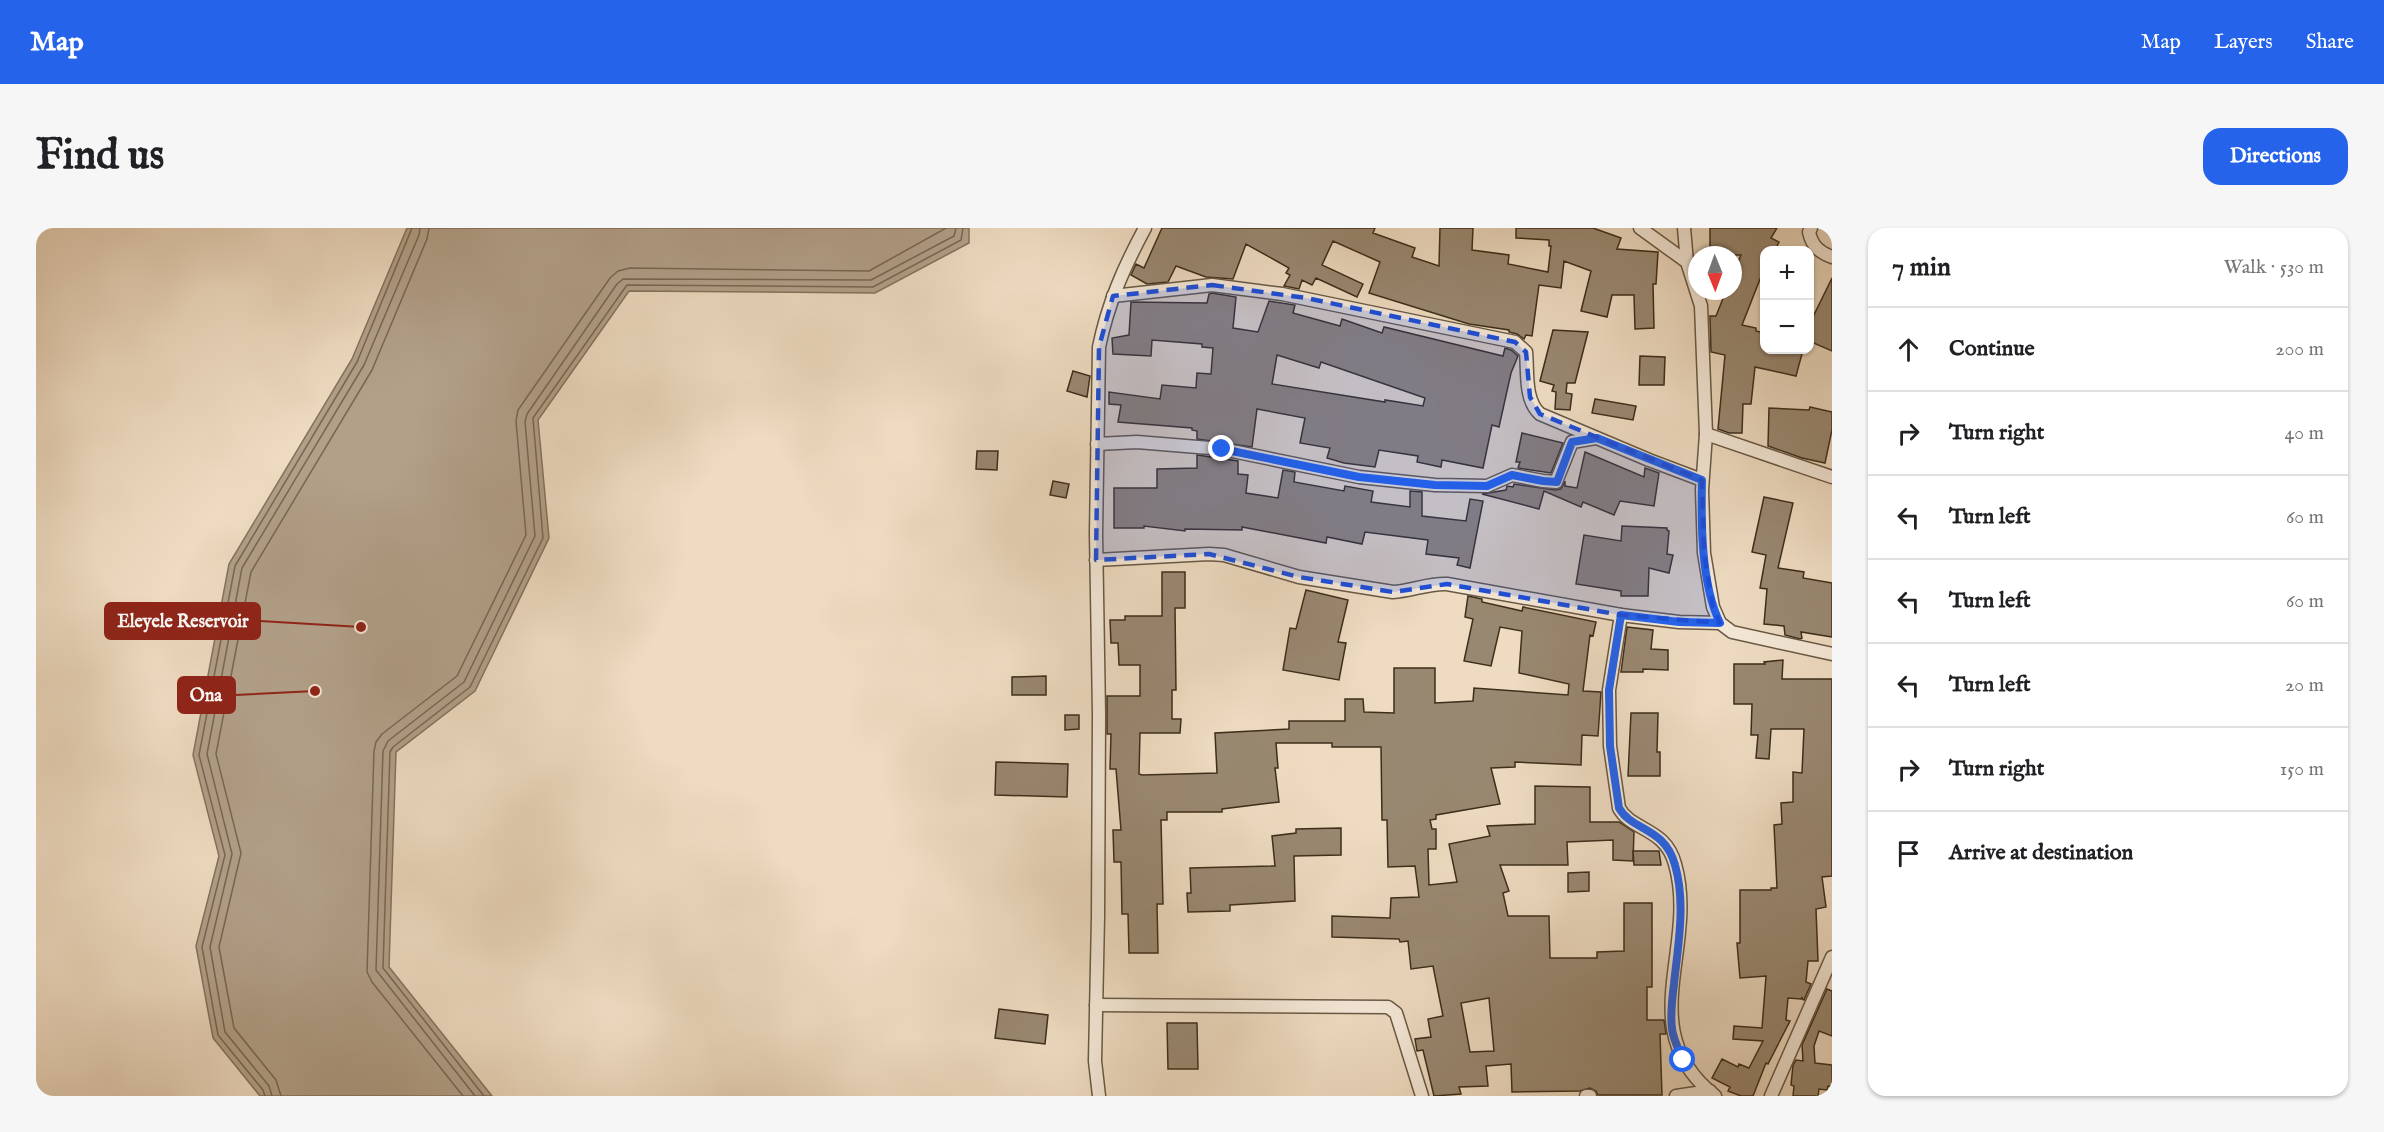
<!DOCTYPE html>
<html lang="en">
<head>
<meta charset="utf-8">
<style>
  :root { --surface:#fff; --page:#f6f6f6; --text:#202124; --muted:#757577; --line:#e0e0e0; --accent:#2563eb }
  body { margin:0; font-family:"IM FELL English",serif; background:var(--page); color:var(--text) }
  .controls { position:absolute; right:18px; top:18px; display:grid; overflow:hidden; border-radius:12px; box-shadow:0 2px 4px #0004 }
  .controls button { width:54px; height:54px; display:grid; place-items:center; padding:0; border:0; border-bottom:2px solid var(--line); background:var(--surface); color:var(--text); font:30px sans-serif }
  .compass { position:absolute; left:1652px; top:18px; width:54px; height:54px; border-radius:50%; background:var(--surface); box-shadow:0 2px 4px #0004; rotate:179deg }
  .stop { position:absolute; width:18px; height:18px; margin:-14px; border:4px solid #2563eb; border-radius:50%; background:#fff }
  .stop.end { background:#2563eb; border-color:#fff; box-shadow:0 2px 6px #0008 }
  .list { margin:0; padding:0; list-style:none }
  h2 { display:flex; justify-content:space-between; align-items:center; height:78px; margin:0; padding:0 24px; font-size:26px }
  h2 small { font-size:20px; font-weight:400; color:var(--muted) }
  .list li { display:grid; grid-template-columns:39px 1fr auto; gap:18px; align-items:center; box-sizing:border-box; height:84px; padding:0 24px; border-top:2px solid var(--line) }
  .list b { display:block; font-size:22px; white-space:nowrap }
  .list em { font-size:20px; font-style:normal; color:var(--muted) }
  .icon { flex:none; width:33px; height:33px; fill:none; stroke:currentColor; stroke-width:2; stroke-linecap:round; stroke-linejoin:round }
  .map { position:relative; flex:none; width:1796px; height:868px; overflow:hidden; border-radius:18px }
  header { display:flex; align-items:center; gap:36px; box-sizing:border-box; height:84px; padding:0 30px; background:var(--accent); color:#fff }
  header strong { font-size:28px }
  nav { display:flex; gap:33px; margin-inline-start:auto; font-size:21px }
  .intro { display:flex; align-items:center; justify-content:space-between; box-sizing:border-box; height:144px; padding:0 36px }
  h1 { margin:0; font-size:42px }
  .button { padding:15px 27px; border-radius:18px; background:var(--accent); color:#fff; font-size:21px; font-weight:700 }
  main { display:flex; gap:36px; padding:0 36px }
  aside { flex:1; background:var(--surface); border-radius:18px; box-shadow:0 2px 4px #0004 }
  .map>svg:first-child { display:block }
  .water { fill:#b2a089; stroke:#83725d; stroke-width:1.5 }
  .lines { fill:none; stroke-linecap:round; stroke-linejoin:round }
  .shore { stroke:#786752; stroke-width:1.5 }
  .building { fill:#998871; stroke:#3d2e1b; stroke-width:1.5; fill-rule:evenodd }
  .minor-casing { stroke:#695944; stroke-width:15 }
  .minor { stroke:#f4e8d7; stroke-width:12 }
  .route { stroke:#2563eb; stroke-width:8 }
  .marked { fill:#1d4ed8; fill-opacity:0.2; stroke:#1d4ed8; stroke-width:4.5; stroke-dasharray:12 8; stroke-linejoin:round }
  .leader { fill:none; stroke:#8f2418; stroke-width:2 }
  .callout-dot { fill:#8f2418; stroke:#f4e8d7; stroke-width:2 }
  .callout { fill:#8f2418; stroke:#8f2418; stroke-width:2 }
  .callout-label { font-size:18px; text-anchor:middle; font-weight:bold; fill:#fff }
</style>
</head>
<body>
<header>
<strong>Map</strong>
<nav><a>Map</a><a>Layers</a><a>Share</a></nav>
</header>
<div class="intro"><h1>Find us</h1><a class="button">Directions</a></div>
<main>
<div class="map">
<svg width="1796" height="868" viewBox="0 0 1796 868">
  <rect width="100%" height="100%" fill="#eedbc1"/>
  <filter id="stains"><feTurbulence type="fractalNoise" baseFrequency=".00333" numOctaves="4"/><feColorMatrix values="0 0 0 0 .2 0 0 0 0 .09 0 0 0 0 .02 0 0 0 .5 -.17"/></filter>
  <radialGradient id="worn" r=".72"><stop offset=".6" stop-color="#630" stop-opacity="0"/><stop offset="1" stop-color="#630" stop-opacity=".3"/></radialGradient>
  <path class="water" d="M371,0H933V15L839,65L593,63L502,192L513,310L439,463L360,524L353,739L456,868H224L177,810L160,718L183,628L157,527L193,336L316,131Z"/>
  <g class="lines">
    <g class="shore">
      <path d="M229,868L227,862L182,807L166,719L189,627L163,527L199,338L321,134L376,0"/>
      <path d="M236,868L233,858L189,804L174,719L196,626L171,526L206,340L328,137L383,7L384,0"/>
      <path d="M245,868L240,852L198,800L183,719L205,625L180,526L215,344L336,142L391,11L393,0"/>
      <path d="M427,868L336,754L331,744L338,523L340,514L346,506L421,448L490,307L480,193L482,182L574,50L582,43L594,40L833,43L910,0"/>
      <path d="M439,868L340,742L347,523L352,513L428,454L499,308L489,194L491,186L581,56L587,51L835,52L918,8L920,0"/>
      <path d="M448,868L347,740L354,524L357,519L434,459L507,310L497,190L591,57L837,59L925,12L927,0"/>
    </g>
  </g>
  <g class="building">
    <path d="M1126,0H1339L1337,5L1379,20L1376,29L1403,38L1404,0H1437L1436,22L1473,27L1472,36L1512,44L1515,18H1513V12L1480,10V0H1557L1585,10L1581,21L1622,24L1620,56H1617L1618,100L1599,101L1598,67H1576L1571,89L1545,83L1555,43L1528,33L1525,60L1503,57L1496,108L1490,107L1488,111L1481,106L1473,104V102L1433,96L1333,65L1344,34L1297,13L1286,37L1327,56L1321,69L1280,50L1276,57L1266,52L1263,61L1248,58L1254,47L1250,45L1253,40L1210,16L1197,51L1170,49L1140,38L1132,54L1111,56L1095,47L1100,36L1108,40Z"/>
    <path d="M1674,0H1741L1735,10L1743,14L1739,22H1728V41L1706,97L1720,100V103L1728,105V122H1767L1760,148L1719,139L1715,176H1707L1706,205H1693L1682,201L1689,127L1675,124L1674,88H1680L1690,63H1697V46L1705,27H1674Z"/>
    <path d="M1796,50V123L1773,113V97Z"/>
    <path d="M1176,65L1200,69L1197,100L1222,104L1233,73L1259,77L1257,85L1304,98L1306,91L1346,105L1348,99L1467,128L1469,120L1475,122L1482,128L1475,145L1463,199L1456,197L1447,240L1406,232L1405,239L1381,234L1382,228L1343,222L1339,239L1308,235L1291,230L1294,220L1264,215L1269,190L1221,181L1216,219L1161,211V203L1156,202V200L1082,194L1085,177L1073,176V164L1124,171L1126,157L1160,160L1161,145L1175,146L1177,120L1166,119V116L1116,112L1115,128L1077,126L1076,110L1093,107L1095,74L1171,75L1173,66ZM1241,127L1283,140L1285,134L1389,170L1387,178L1349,172V174L1236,156Z"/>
    <path d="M1517,102L1552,104L1539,155H1531L1530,165L1536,166L1534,182L1519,181L1520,164L1516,163L1518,157L1504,153Z"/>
    <path d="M1604,128L1629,129L1628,157H1603Z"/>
    <path d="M1037,143L1054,148L1051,169L1031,163Z"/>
    <path d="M1559,171L1600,178L1597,192L1556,185Z"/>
    <path d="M1774,179L1796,184V202L1789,235L1766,230L1732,218L1733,180L1773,182Z"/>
    <path d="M1486,205L1527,215L1515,245L1482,240L1484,234H1480Z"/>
    <path d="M941,223H962L961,242L940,241Z"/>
    <path d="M1549,224L1608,249L1609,240L1623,245L1618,278L1584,273L1578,287L1547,274L1545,279L1508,263L1503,281L1446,266L1470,262L1471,258L1477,259L1478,256L1519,262L1525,261L1529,253V258L1541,260Z"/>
    <path d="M1161,227L1202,233V246L1212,247L1210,265L1242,270L1247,242L1259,244L1258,254L1308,263L1309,258L1337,263L1335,274L1374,279V263L1386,264V288L1430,293L1434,271L1447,273L1434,340L1421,337L1423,330L1390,326L1392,312L1329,304L1326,316L1291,309L1290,315L1206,299V302L1149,301V303L1108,298V300H1078V260H1121V241L1161,240Z"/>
    <path d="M1017,253L1033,256L1030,270L1014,267Z"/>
    <path d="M1728,269L1757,275L1742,340L1768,344L1767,350L1796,355V409L1765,404L1766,410L1764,411L1749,407L1748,398L1728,396L1731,361L1724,360L1730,327L1716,324Z"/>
    <path d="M1586,298L1631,300V302L1633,303L1631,326L1637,327L1633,345L1613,340L1612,368H1585V363L1540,356L1548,307L1585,313Z"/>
    <path d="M1126,344H1149V380H1139L1140,462H1136V491H1145L1144,505H1104L1103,546L1106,547L1181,545L1179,505L1253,501V493H1309V471H1327L1328,484L1358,485V440H1399V475L1437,473L1438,460L1532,467L1533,456L1483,445L1486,403L1464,399L1455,438L1428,433L1437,391L1429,389L1432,368L1446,371V374L1486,383L1487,379L1560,394L1557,408L1554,407L1547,463L1565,464L1562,508L1546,507L1545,537L1479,534V539L1455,540L1464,576L1400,587V591L1394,592L1396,601H1400V621H1392L1393,657L1421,654L1413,616L1454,608L1451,598L1499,596V558L1554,559V594H1583L1598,604L1597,633L1577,632V612L1531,614L1532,637H1464L1473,663L1467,665L1472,688H1513L1514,730H1561V724L1588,723V675H1616V759H1611V792H1628L1630,806H1624L1626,867H1562L1560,863L1554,860L1544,863L1476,864L1475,836L1450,838L1452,858L1423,859L1425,866L1398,868L1387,822L1381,823L1379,811L1395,809L1392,791L1407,788L1397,738L1375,741L1372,713L1364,714L1363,711L1296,709V688L1354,690L1355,670L1383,669L1379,638L1352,639L1351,592H1346L1345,519H1296V515H1240L1242,540H1239L1243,574L1186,581V584H1131V592H1125L1127,676H1121L1122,725H1093L1092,686H1086L1085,634H1078L1077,602H1085L1080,541H1074L1075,506H1071V468H1104V437H1083L1082,415H1075L1074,392H1089V388H1126ZM1453,770L1458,823L1434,824L1425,775Z"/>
    <path d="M1270,362L1312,372L1302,414L1310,415L1303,452L1247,442L1254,400L1260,401Z"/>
    <path d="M1591,399L1617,402L1615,421L1632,422V442L1607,441V444H1585Z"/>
    <path d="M1747,432L1746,451H1796V648L1786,649L1790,679L1780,681L1782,733H1772L1770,754L1775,756L1768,772L1766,771V769L1765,771L1752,770L1750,792L1754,793L1732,836L1730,835L1717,868H1705L1692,863L1694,859L1676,850L1686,831L1702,839L1703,836L1713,840L1727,813L1697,811L1698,798L1726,800L1730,748L1704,750L1701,715H1704V662H1735V660H1741L1738,597L1746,596L1745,575L1757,574V544L1766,545L1768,501H1735L1733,531L1720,530L1722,507H1715L1716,476H1698V436H1729L1728,434Z"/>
    <path d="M1010,448V467H976V449Z"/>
    <path d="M1595,485H1622L1621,524H1624V548H1592Z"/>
    <path d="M1029,487H1043V501L1029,502Z"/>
    <path d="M960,534L1032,536L1031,569L959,567Z"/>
    <path d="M1305,600V627L1258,628L1259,673L1194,677V683L1152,684L1151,665H1155L1154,640L1239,638L1236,608L1260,605V601Z"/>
    <path d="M1597,623H1623L1625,637H1598Z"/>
    <path d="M1553,644V663L1532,664V645Z"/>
    <path d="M1791,761L1796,763V808L1783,803L1778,818L1779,835L1796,837V859L1792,858L1791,862L1783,861L1782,868H1757L1758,858L1755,857L1757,837L1760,832L1767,833L1766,817Z"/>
    <path d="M963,781L1012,787L1009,816L959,810Z"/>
    <path d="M1131,795H1161L1162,841H1132Z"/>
  </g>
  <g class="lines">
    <defs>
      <g id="minor">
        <path d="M1604,0L1651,34"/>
        <path d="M1648,0L1651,34L1665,78L1670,206L1666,262L1668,325L1677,379L1684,395L1696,404L1796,426"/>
        <path d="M1775,0L1773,4C1776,18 1783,24 1796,29"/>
        <path d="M1077,68L1176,57L1246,66L1479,114L1490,124C1492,143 1488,172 1504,186L1613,232L1666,252"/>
        <path d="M1670,206L1796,249"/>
        <path d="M1061,216L1101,214L1186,221L1323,249L1399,257L1451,258L1476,247L1507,253L1520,254L1536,214L1560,210"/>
        <path d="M1060,332L1173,326L1188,327L1263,349L1357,364C1375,363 1393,355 1411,356L1585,387L1643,394L1684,395"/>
        <path d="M1585,387L1573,462L1574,518L1583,580C1595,603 1629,599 1639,636C1663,720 1595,802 1679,868"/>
        <path d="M1060,777L1352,779L1360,785L1386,868"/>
        <path d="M1063,868L1059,833L1062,689L1063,487L1060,305L1063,119C1072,75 1088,39 1109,0"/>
        <path d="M1550,868H1554"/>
        <path d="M1640,868L1674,863"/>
        <path d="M1735,868L1796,729"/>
      </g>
    </defs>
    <use href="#minor" class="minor-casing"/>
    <use href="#minor" class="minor"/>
  </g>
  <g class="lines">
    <path class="route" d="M1186,221L1323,249L1399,257L1451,258L1476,247L1507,253L1521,254L1536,214L1561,210L1666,252C1665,295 1665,356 1684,395L1643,394L1585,387L1573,462L1574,518L1583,580C1596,603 1629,599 1639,637C1650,675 1642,717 1638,756C1636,771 1634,786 1636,801C1637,811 1643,822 1647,832"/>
  </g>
  <path class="marked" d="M1176,57L1270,70L1479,114L1490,124L1494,169L1504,186L1666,252L1668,325L1677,379L1684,395L1585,387L1411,356L1357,364L1263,349L1173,326L1060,332L1063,119L1077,68Z"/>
  <path class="leader" d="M325 399L224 393M279 463L199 467"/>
  <g class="callout-dot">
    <circle cx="325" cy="399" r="6"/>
    <circle cx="279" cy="463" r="6"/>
  </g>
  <g class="callout">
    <rect x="69" y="375" width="155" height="36" rx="6"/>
    <rect x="142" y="449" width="57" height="36" rx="6"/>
  </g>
  <g class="callout-label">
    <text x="147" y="399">Eleyele Reservoir</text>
    <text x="170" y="473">Ona</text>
  </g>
  <rect width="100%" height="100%" filter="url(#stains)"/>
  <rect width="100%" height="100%" fill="url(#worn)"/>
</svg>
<div class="controls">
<button>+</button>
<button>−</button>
</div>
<svg class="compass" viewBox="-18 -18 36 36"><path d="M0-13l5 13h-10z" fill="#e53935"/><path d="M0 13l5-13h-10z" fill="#757577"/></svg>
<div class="stop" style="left:1647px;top:832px"></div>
<div class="stop end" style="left:1186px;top:221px"></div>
</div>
<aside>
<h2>7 min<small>Walk · 530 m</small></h2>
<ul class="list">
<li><svg class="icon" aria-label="ahead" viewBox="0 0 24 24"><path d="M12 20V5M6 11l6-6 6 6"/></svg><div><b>Continue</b></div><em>200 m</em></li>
<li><svg class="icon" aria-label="right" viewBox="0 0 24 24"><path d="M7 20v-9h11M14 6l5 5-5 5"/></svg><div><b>Turn right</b></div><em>40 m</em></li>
<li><svg class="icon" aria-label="left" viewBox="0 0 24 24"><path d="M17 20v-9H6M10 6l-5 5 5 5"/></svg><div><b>Turn left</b></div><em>60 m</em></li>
<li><svg class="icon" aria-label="left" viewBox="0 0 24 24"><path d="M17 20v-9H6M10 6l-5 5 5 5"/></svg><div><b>Turn left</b></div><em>60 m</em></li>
<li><svg class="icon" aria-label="left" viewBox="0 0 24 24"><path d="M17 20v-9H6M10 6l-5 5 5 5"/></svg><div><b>Turn left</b></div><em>20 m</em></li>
<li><svg class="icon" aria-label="right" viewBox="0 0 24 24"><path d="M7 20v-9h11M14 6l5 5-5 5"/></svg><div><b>Turn right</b></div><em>150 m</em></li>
<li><svg class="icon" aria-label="arrive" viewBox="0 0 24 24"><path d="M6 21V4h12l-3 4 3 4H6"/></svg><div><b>Arrive at destination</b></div></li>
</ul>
</aside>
</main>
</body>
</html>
